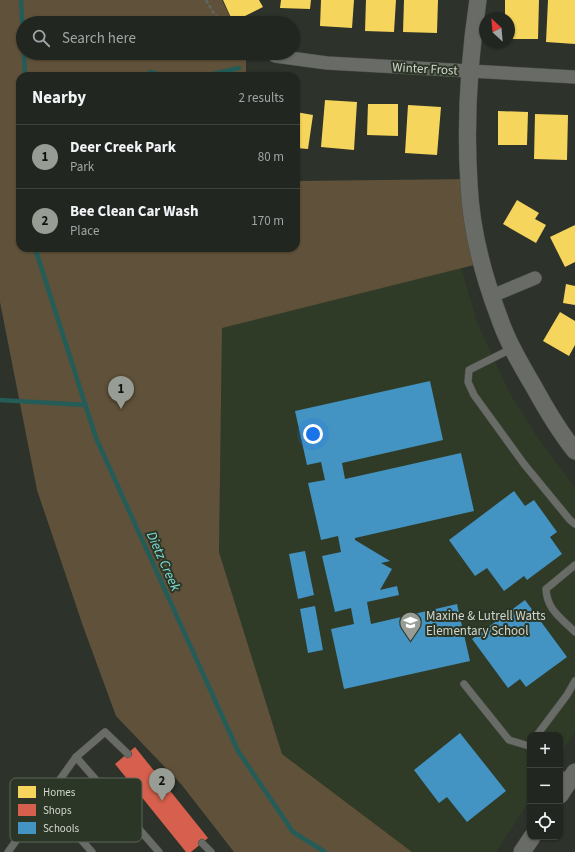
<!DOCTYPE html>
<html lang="en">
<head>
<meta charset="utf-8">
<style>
  :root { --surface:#222620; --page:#2a2e29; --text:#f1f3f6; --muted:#a2a5a5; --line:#3f433e; --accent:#979d94 }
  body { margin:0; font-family:"Source Sans 3",sans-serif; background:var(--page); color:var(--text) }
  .controls { position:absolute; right:12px; bottom:12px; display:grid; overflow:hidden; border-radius:8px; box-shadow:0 1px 3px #0004 }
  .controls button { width:36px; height:36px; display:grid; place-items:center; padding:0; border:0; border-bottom:1px solid var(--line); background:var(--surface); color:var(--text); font:20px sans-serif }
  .compass { position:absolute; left:479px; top:12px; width:36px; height:36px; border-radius:50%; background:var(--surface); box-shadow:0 1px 3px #0004; rotate:334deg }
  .you { position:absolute; left:313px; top:434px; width:14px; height:14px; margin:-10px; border:3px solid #fff; border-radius:50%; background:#1a73e8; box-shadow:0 0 0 6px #1a73e833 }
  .badge { display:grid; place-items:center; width:26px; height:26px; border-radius:50%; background:var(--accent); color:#111; font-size:13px; font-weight:700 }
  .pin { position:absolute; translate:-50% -33px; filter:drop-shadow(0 1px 2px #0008) }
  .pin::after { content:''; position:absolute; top:21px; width:14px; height:12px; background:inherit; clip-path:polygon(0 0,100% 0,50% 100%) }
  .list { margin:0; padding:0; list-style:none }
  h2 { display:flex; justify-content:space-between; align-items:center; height:52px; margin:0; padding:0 16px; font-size:17px }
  h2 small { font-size:13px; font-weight:400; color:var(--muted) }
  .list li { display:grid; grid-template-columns:26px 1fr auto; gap:12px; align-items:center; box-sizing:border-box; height:64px; padding:0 16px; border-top:1px solid var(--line) }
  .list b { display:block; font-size:15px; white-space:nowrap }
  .list p { margin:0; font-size:13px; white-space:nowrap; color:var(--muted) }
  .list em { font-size:13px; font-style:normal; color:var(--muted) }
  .icon { flex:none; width:22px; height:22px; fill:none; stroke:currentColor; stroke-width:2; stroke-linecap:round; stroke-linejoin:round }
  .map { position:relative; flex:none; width:575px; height:852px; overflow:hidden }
  .search { position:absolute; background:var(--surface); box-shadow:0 1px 3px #0004; left:16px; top:16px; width:284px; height:44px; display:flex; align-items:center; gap:10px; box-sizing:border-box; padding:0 14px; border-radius:22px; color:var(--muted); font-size:15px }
  .panel { position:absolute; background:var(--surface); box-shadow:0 1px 3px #0004; left:16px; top:72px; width:284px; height:180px; border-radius:12px }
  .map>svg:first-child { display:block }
  .built { fill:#2f3b27 }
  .green { fill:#60513a }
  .homes { fill:#f6d55c }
  .shops { fill:#d6604d }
  .schools { fill:#4393c3 }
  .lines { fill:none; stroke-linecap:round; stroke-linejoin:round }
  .stream { stroke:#245c58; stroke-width:4.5 }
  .service-casing { stroke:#4a4f48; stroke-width:8 }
  .minor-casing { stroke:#4a4f48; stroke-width:14 }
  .tertiary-casing { stroke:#4a4f48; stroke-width:18 }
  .path { stroke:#626660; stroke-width:2.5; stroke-dasharray:4 2; stroke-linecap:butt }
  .service { stroke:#686b66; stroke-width:7 }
  .minor { stroke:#686b66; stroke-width:13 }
  .tertiary { stroke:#686b66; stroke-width:17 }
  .labels { text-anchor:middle; stroke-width:4; stroke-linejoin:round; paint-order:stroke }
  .street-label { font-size:13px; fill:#d0d6cd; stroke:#2c3626 }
  .poi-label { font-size:13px; fill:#d0d6cd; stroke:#2c3626; text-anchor:start }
  .water-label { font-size:14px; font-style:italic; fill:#80e1db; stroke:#2c3626 }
  .key { fill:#2c3626; stroke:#5d6658; stroke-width:1 }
  .key-label { font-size:11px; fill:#d0d6cd }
</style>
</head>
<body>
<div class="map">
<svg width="575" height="852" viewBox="0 0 575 852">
  <rect width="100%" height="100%" fill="#2d322a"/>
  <path class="built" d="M461,267L477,322L488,347L512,397L536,435L575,487V732L560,755V735H530V800L496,852H412L282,754L219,552L222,327Z"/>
  <path class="green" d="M0,0H222L233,23H23V53H246V76H20V248H296V181L469,179L482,263L222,328L219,552L282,754L412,852H234L181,784L116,716L84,629L37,490L0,302Z"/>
  <g class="homes">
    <path d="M223,0H259L263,7L233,22Z"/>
    <path d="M281,0H311L310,9L280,8Z"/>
    <path d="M321,0H354L352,28L320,26Z"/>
    <path d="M366,0H396L394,32L365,31Z"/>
    <path d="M404,0H438L437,33L403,32Z"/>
    <path d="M505,0H539L538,39H509V18H505Z"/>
    <path d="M548,0H575V44L546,42Z"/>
    <path d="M325,100L357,102L354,150L321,147Z"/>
    <path d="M368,104H398V136L367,135Z"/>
    <path d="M408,105L441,107L437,155L405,153Z"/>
    <path d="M498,111L528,112L527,145H498Z"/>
    <path d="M296,112L313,115L308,149L296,148Z"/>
    <path d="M535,114L568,115L567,160L534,159Z"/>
    <path d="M517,200L539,213L535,219L546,225L536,243L503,224Z"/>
    <path d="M575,225V262L565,267L550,237Z"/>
    <path d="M566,284L575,286V305L563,303Z"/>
    <path d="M560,312L575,321V345L569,356L543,341Z"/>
  </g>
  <path class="shops" d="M135,747L208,838L191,852H186L115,764Z"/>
  <g class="schools">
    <path d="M430,381L443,440L342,463L345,479L461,453L474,511L355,538V540L390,561L381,563L392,569L380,590L397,586L399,595L367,602L371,624L457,604L470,661L344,689L331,629L354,624L351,608L335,612L322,556L341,552L338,536L321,540L308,483L325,480L321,462L307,465L295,411Z"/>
    <path d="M514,491L525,506L534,500L557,532L550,537L562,554L527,580L524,576L504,591L487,568L475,576L449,540Z"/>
    <path d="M305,551L314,595L298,599L289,554Z"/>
    <path d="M525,600L567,657L526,687L520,679L508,688L472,639Z"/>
    <path d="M315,606L323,650L308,653L300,609Z"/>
    <path d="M460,733L506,791L467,822L447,797L439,803L414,770Z"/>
  </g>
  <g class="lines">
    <g class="stream">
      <path d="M21,0L23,34"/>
      <path d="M24,53L25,76"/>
      <path d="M145,76L150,72L165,76"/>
      <path d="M204,76L239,68"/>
      <path d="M35,248L96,438L238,751L293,832L325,852"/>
      <path d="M0,400L86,405"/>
    </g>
    <defs>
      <g id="service">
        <path d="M513,348L469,370L468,382L474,395L524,464L570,520L575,524"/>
        <path d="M575,565L546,589C547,610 561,618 575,632"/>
        <path d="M464,684L509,740L529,746L530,745"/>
        <path d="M537,735L567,695L575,681"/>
        <path d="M76,757L159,852"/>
        <path d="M560,773L569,781"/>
        <path d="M45,799L92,852"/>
        <path d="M202,843L211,852"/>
        <path d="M8,852L76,757L105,732L128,754"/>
      </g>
      <g id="minor">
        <path d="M275,56L327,63L575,77"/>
        <path d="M492,296L535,278"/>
      </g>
      <g id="tertiary">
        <path d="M478,0C469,60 465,123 469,184C471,229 483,275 499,317C507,341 521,365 534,387C546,409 559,431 575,451"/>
        <path d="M560,795L575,772"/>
        <path d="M522,852L532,837"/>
      </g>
    </defs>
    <use href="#service" class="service-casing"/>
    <use href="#minor" class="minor-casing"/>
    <use href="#tertiary" class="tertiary-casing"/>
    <g class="path">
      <path d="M206,0L213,12L222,23"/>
      <path d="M249,53L262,54"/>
    </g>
    <use href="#service" class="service"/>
    <use href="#minor" class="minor"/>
    <use href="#tertiary" class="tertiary"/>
  </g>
  <defs>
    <symbol id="school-pin" viewBox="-11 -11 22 30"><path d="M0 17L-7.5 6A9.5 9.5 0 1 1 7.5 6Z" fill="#979d94" stroke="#2c3626"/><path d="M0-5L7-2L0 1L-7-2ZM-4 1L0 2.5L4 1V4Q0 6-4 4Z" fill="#fff"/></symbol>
  </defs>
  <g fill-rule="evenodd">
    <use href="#school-pin" x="398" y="610" width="25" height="34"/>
  </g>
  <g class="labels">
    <g class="street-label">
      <text transform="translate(425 68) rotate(3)" y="5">Winter Frost</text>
    </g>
    <g class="poi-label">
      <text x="426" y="620">Maxine &amp; Lutrell Watts<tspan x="426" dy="15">Elementary School</tspan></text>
    </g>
    <g class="water-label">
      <text transform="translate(164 561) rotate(66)" y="5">Dietz Creek</text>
    </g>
  </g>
  <rect x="10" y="778" width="132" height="64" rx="6" class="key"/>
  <rect x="18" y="786" width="18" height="12" fill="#f6d55c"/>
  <rect x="18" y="804" width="18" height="12" fill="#d6604d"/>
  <rect x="18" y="822" width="18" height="12" fill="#4393c3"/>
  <g class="key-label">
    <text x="43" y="796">Homes</text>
    <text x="43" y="814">Shops</text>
    <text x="43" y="832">Schools</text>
  </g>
</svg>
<div class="controls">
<button>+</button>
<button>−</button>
<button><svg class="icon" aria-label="locate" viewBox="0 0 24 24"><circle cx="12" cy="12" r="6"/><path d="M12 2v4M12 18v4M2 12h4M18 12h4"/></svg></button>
</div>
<svg class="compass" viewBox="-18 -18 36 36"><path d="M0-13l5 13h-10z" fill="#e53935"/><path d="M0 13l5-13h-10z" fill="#a2a5a5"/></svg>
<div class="you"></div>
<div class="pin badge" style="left:121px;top:409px">1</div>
<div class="pin badge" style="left:162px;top:801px">2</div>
<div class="search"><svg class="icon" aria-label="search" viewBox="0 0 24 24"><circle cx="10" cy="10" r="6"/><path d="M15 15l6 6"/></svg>Search here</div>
<section class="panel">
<h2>Nearby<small>2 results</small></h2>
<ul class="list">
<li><span class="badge">1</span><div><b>Deer Creek Park</b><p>Park</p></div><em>80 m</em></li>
<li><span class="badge">2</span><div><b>Bee Clean Car Wash</b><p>Place</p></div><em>170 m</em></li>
</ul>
</section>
</div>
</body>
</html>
